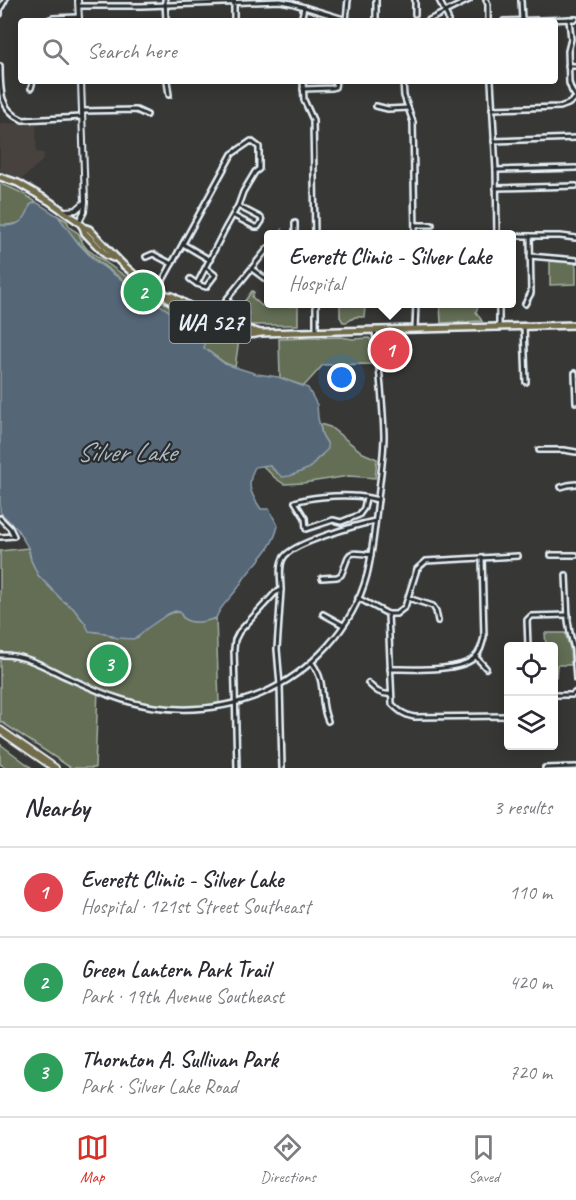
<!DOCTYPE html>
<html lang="en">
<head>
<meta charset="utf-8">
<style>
  :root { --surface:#fff; --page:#f7f7f7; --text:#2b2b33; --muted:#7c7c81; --line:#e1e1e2; --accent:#d93025 }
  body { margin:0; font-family:Caveat,sans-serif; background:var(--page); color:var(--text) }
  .controls { position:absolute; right:18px; bottom:18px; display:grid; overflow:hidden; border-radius:6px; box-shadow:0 3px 15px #0003 }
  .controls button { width:54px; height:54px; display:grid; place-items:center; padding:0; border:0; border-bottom:2px solid var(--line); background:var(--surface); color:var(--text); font:30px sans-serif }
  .you { position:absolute; left:342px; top:378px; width:21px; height:21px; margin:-15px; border:4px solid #fff; border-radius:50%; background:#1a73e8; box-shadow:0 0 0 9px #1a73e833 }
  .badge { display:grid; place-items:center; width:39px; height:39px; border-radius:50%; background:var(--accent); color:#fff; font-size:20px; font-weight:700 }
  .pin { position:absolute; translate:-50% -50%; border:3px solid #fff; box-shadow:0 2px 6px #0006 }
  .popup { position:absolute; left:264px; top:230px; width:252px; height:78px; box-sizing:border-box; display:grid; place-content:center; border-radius:6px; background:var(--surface); filter:drop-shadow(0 2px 4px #0005); font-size:20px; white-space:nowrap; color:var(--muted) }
  .popup b { font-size:22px; color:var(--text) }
  .popup::after { content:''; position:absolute; left:50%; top:100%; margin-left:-12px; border:12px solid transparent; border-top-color:var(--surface) }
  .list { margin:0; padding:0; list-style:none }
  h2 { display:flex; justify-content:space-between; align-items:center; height:78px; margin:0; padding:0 24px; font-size:26px }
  h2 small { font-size:20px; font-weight:400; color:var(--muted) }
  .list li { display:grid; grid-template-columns:39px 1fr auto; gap:18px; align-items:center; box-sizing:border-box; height:90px; padding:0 24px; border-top:2px solid var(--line) }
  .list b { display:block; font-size:22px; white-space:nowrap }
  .list p { margin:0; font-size:20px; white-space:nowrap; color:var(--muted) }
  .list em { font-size:20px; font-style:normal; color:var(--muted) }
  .icon { flex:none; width:33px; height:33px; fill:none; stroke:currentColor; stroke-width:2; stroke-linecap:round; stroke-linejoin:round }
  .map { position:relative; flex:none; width:576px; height:768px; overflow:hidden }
  .search { position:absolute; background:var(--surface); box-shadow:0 3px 15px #0003; left:18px; right:18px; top:18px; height:66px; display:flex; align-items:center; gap:15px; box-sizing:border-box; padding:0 21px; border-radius:6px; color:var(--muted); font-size:22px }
  .sheet { height:348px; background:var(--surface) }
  nav { display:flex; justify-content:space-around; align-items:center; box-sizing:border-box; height:84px; border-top:2px solid var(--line); background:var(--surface); font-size:16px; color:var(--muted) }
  nav a { display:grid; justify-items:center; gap:3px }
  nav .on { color:var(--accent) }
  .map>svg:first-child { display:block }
  .built { fill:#46423d }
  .green { fill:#646e54; stroke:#a6b0a6; stroke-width:1.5 }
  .water { fill:#546677; stroke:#8f9eab; stroke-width:1.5 }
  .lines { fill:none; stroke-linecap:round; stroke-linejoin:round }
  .stream { stroke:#8f9eab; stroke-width:1.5 }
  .minor-casing { stroke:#e8f1f8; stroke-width:8 }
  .tertiary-casing { stroke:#e8f1f8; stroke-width:8 }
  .primary-casing { stroke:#e8f1f8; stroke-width:10 }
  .motorway-casing { stroke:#e8f1f8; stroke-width:10 }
  .minor { stroke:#2a2d2e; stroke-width:3 }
  .tertiary { stroke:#2a2d2e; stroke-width:4 }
  .primary { stroke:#726c4b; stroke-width:5 }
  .motorway { stroke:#726c4b; stroke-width:6 }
  .labels { text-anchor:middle; stroke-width:4.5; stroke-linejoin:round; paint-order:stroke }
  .shield { fill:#2a2d2e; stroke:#afb6bb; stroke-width:1.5 }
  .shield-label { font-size:24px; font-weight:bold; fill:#e8f1f8 }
  .water-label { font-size:27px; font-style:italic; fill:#adb9c4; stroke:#2a2d2e }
</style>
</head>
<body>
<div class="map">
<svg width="576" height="768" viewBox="0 0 576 768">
  <rect width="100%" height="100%" fill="#373735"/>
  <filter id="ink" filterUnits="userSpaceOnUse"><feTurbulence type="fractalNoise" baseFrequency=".0167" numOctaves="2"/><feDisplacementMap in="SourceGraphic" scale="12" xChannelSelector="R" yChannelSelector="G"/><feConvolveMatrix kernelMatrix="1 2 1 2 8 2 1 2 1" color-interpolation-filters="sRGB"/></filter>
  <g filter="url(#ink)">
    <path class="built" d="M0,123L36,124V152L44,153L43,160L22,179L0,172Z"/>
    <g class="green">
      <path d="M0,184C13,188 25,194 36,202L30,205C29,208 29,212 28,215C23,224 9,226 0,225Z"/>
      <path d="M58,216L67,221C72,233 72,227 79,234L83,244L87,249L142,288L148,295L165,303L191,321L202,325L215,336L219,329L236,335L239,339L235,367L225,363L204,348L199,329C186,326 178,318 167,310C125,280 86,261 58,216Z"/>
      <path d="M550,260L574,261L576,267V284L550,285Z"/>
      <path d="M252,291L254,292L252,297L262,306L267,302L276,306H298V325H249L248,312L242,305Z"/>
      <path d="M340,304H369L365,308L364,317H355L347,322H343L340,317Z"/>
      <path d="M440,304H479L476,312L482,321L441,323Z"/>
      <path d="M341,337L353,339L369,338L371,340L374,364L323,365L304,386L280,378L279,339Z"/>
      <path d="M320,424L330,427L363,453L377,459L375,478L349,476L303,483L284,484L275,478L262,465H269L277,473L300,472L310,468L316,460L322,455L327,443L322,435Z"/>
      <path d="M28,548L31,560L38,575L62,600L73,608L88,627L96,632L105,633L112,637H138C147,626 164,611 180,612C181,615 182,618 186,620C194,624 207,621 216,618L219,704L189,707L155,706L98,689L95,768H71L0,721V551Z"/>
      <path d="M545,633H565L570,648L571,665H557L556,677H554V646H546Z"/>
      <path d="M0,744L32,768H7L0,764Z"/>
    </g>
    <path class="water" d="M36,202L58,216L78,243L94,260L113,274L169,311L189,327L204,332V348L225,364L257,374L278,377L308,388L317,405L318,418L322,435L327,443L328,449L316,460L310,468L290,476L282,477L269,465L255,467C246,485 250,493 261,509H269L278,526C273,548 258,560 245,577C243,580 240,585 238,588C230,599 220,606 216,618C208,621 194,624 186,620C183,618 181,615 180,612L175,611L168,614L146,629L138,637L133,639L117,638L105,633L89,631L85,623L73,608L62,600L38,575L31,560L29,549L17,529L0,512V225C17,228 26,221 30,205Z"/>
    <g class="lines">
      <path class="stream" d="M282,229V234"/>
      <defs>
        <g id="minor">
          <path d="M165,0L166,21"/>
          <path d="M234,0V21"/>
          <path d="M439,0L448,18V21"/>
          <path d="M486,0L488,4V21"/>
          <path d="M521,0L522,20"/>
          <path d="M79,6H141L280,1L291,3L350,21"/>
          <path d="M0,14V9L5,0"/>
          <path d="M415,14V0"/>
          <path d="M569,19L571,39L568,51L569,83L572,91L576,97"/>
          <path d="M48,20L53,18L79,17"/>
          <path d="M346,20L348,0"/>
          <path d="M301,21L304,7"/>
          <path d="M376,21V0"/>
          <path d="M427,21L469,0"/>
          <path d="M504,21L576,19"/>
          <path d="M0,66C0,91 0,110 23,120L82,117"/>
          <path d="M568,66H576"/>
          <path d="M167,81L169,95"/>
          <path d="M303,81L304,100L313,120L315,234"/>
          <path d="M403,81L404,96L413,122L415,234"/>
          <path d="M491,81L496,170L497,234"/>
          <path d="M31,88L33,81"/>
          <path d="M303,89L332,88L335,87L336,81"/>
          <path d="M376,106L388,109L408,108"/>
          <path d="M492,109L560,107L568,104L576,98"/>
          <path d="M82,111L136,110L147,115"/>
          <path d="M494,141L576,138"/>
          <path d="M496,170L576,168"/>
          <path d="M496,188L576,186"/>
          <path d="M234,216L255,227H258L262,221L261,218L238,206"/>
          <path d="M295,223V234"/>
          <path d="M415,225H432"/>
          <path d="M512,236H560L576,238"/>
          <path d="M183,244L210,260"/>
          <path d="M530,256L576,260"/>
          <path d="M146,257L153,254L172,264"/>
          <path d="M252,269L268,281"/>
          <path d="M190,279L197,284"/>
          <path d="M157,291L232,154L251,141L259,147V169L255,172L243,192L238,206L225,229L197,284L206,287L215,275L206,268"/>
          <path d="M316,304V331"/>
          <path d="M499,304V327"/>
          <path d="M525,304L531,293L530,236"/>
          <path d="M524,326L526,382"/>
          <path d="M415,328L416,304"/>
          <path d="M244,329L245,315L226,300L268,248"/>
          <path d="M575,373L576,402"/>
          <path d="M539,450H564L576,452"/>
          <path d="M561,487L568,485L576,484"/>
          <path d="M366,498L364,508L359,515L341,522L333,520L306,529L305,518L295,502C309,497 337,495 353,496C361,496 370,498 378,500"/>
          <path d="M0,518L10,528L14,536L0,537"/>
          <path d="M551,555H576"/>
          <path d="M566,575L568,620L570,633L574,649L576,679"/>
          <path d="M322,578L337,577L341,575C351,554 343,550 371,555"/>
          <path d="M281,590L277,649L280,685L282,768"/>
          <path d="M358,598L388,614"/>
          <path d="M408,598L433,606L436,611L438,621"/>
          <path d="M323,614L343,625"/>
          <path d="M388,614L392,704C399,711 404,715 414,717L507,716"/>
          <path d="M388,614H396L405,607L417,569L426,561L518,556"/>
          <path d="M528,646L527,620L531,616L568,615"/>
          <path d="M0,655C23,654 44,666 64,676C93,689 123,703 154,707C190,712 227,708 261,694C310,673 353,628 367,575C373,550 375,524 378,499C380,478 384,456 384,435C383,401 379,365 375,331"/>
          <path d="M476,657L486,668"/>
          <path d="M312,663C328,684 318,700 328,721"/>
          <path d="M390,669C411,669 459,672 474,658C480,653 482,645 484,637L482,558"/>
          <path d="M368,683C376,691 380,695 391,694"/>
          <path d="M554,695H572L576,692"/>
          <path d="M237,768L234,649L235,640L239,632L275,593L281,590C281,580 278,565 284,557C293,543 357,525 375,521"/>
          <path d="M545,768L576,767"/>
        </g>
        <g id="tertiary">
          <path d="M78,0L79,21"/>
          <path d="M65,211L76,210L84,203"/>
          <path d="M79,222L84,212L85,202L81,81"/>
        </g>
        <g id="primary">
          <path d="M0,177L18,183L49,201L79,222L83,227L85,233L106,255L113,258"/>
          <path d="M83,227L89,229C110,251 124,269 150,286C157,291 163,295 172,296C190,306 208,318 227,325C238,329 249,328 260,333"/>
          <path d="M165,295L169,300C192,313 232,342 260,333L576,325"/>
        </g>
        <path id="motorway" d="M0,730L55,768"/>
      </defs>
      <use href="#minor" class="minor-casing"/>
      <use href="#tertiary" class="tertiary-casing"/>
      <use href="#primary" class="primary-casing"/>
      <use href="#motorway" class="motorway-casing"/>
      <use href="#minor" class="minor"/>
      <use href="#tertiary" class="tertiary"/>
      <use href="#primary" class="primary"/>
      <use href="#motorway" class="motorway"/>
    </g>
  </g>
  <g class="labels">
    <rect class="shield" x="169.5" y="301" width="81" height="42" rx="4.5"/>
    <g class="shield-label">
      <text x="210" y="330">WA 527</text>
    </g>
    <g class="water-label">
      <text x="126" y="461">Silver Lake</text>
    </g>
  </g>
</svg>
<div class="controls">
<button><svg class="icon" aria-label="locate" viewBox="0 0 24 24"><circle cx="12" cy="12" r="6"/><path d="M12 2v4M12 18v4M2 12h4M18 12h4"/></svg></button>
<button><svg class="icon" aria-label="layers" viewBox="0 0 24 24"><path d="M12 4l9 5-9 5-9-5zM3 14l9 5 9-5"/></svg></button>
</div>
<div class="you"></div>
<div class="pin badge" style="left:390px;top:350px;background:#e0444e">1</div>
<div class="popup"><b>Everett Clinic - Silver Lake</b>Hospital</div>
<div class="pin badge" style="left:143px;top:292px;background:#2e9e5b">2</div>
<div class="pin badge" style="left:109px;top:664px;background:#2e9e5b">3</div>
<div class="search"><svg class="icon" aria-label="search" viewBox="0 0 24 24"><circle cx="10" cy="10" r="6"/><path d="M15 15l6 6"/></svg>Search here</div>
</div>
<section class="sheet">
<h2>Nearby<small>3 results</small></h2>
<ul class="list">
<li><span class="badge" style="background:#e0444e">1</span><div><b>Everett Clinic - Silver Lake</b><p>Hospital · 121st Street Southeast</p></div><em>110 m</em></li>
<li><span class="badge" style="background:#2e9e5b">2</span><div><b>Green Lantern Park Trail</b><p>Park · 19th Avenue Southeast</p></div><em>420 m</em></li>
<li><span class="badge" style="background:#2e9e5b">3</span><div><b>Thornton A. Sullivan Park</b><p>Park · Silver Lake Road</p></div><em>720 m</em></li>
</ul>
</section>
<nav>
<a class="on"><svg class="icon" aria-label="map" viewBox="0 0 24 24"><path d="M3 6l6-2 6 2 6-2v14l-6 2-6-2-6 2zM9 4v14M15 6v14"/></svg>Map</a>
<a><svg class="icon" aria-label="directions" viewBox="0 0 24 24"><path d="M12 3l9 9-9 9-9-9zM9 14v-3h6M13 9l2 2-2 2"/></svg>Directions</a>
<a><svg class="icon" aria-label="saved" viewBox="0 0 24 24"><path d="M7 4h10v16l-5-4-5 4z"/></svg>Saved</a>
</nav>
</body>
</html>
